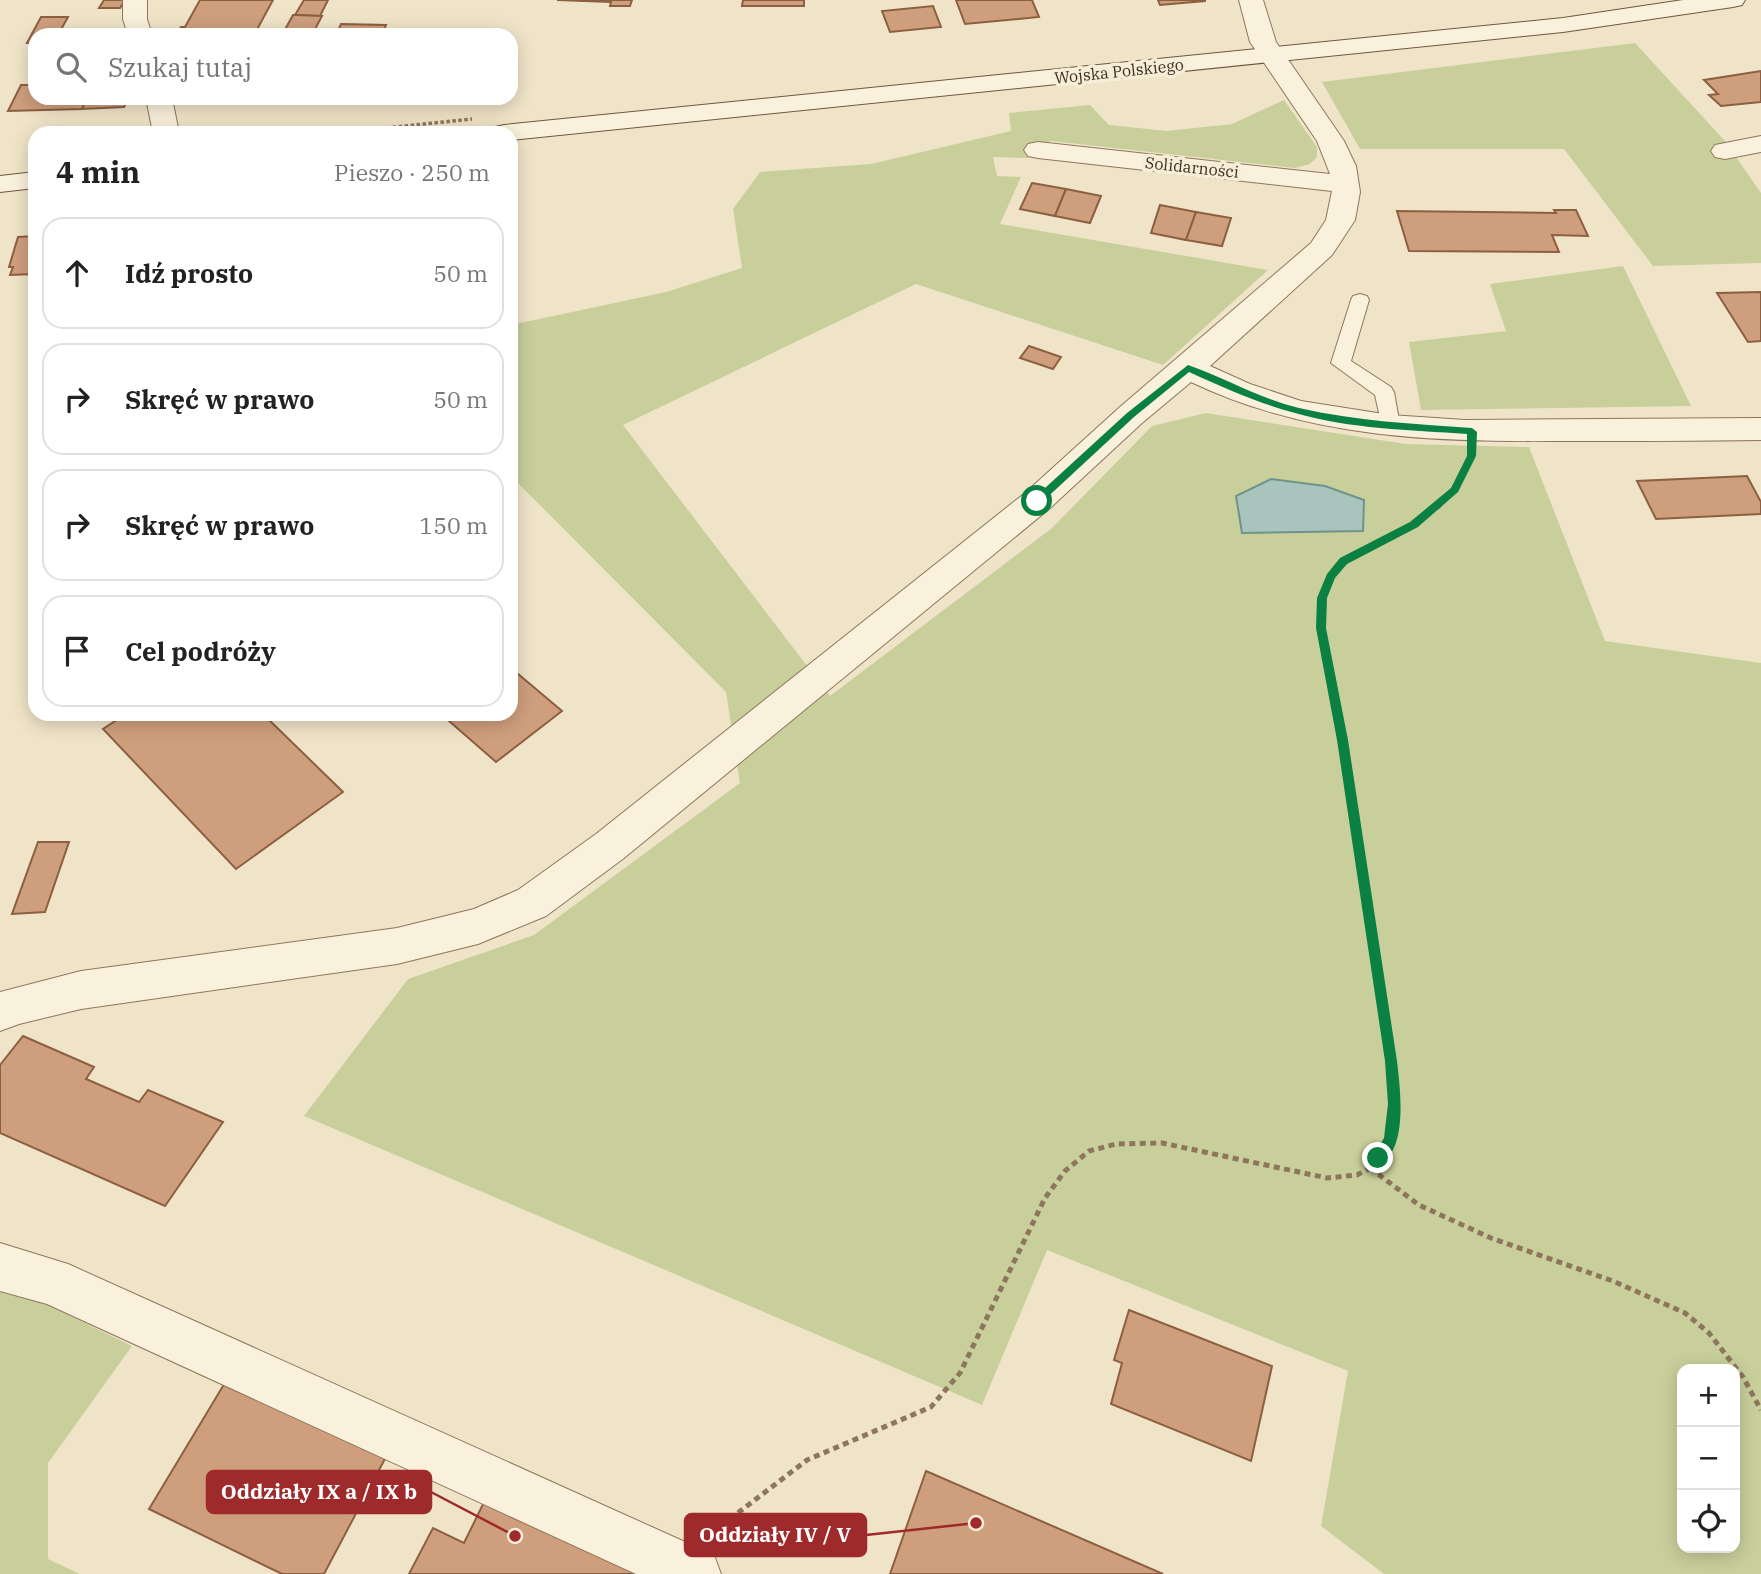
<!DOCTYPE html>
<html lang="pl">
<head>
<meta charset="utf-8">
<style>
  :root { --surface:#fff; --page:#f2f2f2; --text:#222; --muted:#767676; --line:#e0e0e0 }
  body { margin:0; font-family:"IBM Plex Serif",serif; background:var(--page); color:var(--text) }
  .controls { position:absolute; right:21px; bottom:21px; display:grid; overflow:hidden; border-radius:14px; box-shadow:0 4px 18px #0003 }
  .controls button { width:63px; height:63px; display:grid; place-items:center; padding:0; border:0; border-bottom:2px solid var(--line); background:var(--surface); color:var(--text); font:35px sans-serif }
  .stop { position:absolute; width:21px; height:21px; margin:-16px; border:5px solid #0b8043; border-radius:50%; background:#fff }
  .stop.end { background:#0b8043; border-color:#fff; box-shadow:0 2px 7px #0008 }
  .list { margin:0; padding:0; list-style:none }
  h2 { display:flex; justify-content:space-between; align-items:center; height:91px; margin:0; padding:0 28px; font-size:30px }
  h2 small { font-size:23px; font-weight:400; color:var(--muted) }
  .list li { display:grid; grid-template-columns:46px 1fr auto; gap:21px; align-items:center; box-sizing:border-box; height:112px; margin:0 14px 14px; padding:0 14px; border:2px solid var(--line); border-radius:21px }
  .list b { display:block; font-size:26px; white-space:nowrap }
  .list em { font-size:23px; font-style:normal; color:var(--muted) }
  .icon { flex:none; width:38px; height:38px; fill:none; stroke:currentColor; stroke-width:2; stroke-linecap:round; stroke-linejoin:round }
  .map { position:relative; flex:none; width:1761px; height:1574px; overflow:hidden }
  .search { position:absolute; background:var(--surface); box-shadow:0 4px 18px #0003; left:28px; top:28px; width:490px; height:77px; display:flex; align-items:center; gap:18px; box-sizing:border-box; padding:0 24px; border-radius:21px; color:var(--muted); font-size:26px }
  .panel { position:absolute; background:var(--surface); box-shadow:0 4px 18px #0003; left:28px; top:126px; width:490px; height:595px; border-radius:21px }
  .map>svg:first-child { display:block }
  .green { fill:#c9cf9b; fill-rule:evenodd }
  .water { fill:#a9c4bc; stroke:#6f938a; stroke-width:2 }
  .building { fill:#cf9f7d; stroke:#8d5f41; stroke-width:2 }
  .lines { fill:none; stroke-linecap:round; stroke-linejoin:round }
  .lane-casing { stroke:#8d765c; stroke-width:2 }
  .street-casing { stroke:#8d765c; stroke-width:2 }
  .secondary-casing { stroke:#6f573f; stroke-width:2 }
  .path-far2 { stroke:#8d765c; stroke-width:3.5; stroke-dasharray:3.5 2.5; stroke-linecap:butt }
  .path-far1 { stroke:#8d765c; stroke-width:4.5; stroke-dasharray:5 3.5; stroke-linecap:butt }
  .path { stroke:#8d765c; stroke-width:5; stroke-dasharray:6 4.5; stroke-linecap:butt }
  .lane { fill:#faf1dc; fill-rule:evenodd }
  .street { fill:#faf1dc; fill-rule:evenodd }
  .secondary { fill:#faf1dc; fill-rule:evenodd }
  .route { fill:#0b8043 }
  .labels { text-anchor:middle; stroke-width:7; stroke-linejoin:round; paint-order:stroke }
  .far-street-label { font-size:16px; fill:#3d2e20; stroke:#f7eed8 }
  .leader { fill:none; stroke:#9e2a2b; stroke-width:2.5 }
  .callout-dot { fill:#9e2a2b; stroke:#f7eed8; stroke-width:2.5 }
  .callout { fill:#9e2a2b; stroke:#9e2a2b; stroke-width:2.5 }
  .callout-label { font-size:21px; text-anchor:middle; font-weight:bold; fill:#fff }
</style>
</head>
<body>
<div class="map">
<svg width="1761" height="1574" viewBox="0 0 1761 1574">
  <rect width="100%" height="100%" fill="#f0e4c8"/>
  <g class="green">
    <path d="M1635,43L1725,141L1761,193V263L1653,266L1564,149H1360L1322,82Z"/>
    <path d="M1284,100L1317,147V157L1310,164L1295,168L1051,141L1028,158L993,157L997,176L1021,177L1000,224L1268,270L1163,365L916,284L623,425L830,696L1052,528L1152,426L1206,413L1406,444L1529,447L1605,641L1761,663V1574H1384L1321,1526L1348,1371L1047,1250L982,1405L304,1116L408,979L534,935L740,783L726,692L511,476V325L666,292L742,268L733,209L760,172L871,164L1011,131L1009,113L1090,105L1109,125L1167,131L1232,124ZM1682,1369H1735V1548H1682Z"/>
    <path d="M1623,266L1691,406L1421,410L1409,342L1506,331L1490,284Z"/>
    <path d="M0,1289L36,1299L132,1346L48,1463V1559L80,1574H0Z"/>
  </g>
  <path class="water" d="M1271,479L1325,486L1364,500L1363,531L1242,533L1236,496Z"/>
  <g class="building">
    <path d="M104,0H125L120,8H99Z"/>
    <path d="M200,0H273L254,35H176L181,27H185Z"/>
    <path d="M304,0H328L320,16L295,15Z"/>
    <path d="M557,0H632L630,6H610L611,2Z"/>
    <path d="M743,0H804V6H742Z"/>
    <path d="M956,0H1032L1039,17L965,24Z"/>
    <path d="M1158,0H1205V1L1160,5Z"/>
    <path d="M933,6L941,27L890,32L882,11Z"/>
    <path d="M293,15H295L322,16L312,35H282Z"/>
    <path d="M41,17H68L58,35H35V43H27Z"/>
    <path d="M341,24L386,25L382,35H336Z"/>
    <path d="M1761,71V102L1721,106L1709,95L1718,94L1704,80Z"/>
    <path d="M21,85H35V98H87L82,109L8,111Z"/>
    <path d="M87,98H128L124,107L82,109Z"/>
    <path d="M1032,183L1066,189L1055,216L1020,209Z"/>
    <path d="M1066,189L1101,196L1090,223L1055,216Z"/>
    <path d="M1160,205L1196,212L1186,240L1151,233Z"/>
    <path d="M1554,210H1576L1588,236L1552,235L1559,252L1409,251L1397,211L1556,213Z"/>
    <path d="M1196,212L1231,218L1222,246L1186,240Z"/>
    <path d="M35,236L34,274L10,275L13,267H9L18,237Z"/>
    <path d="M1761,292V341L1748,342L1717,293Z"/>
    <path d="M1029,346L1061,357L1053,369L1020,358Z"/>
    <path d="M1747,476L1761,502V514L1656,519L1637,481Z"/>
    <path d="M511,668L562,711L496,762L441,714H511Z"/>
    <path d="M126,714H263L343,792L236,869L103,729Z"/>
    <path d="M38,842H69L45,912L12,914Z"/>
    <path d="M23,1036L94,1067L86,1079L139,1102L148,1090L223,1122L165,1206L0,1133V1065Z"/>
    <path d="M1129,1310L1272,1366L1251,1461L1111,1404L1122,1363L1114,1360Z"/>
    <path d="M226,1381L387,1455L324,1574H282L149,1509Z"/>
    <path d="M926,1471L1163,1574H890Z"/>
    <path d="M485,1500L644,1574H409L433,1528L464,1543Z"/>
  </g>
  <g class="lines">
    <defs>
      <path id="lane" d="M1360,294L1367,296L1369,300L1351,361L1391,387L1394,392L1400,426L1397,431H1383L1375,395L1331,363L1351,300L1353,296Z"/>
      <g id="street">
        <path d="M123,0H147V19L152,35H128L123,19Z"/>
        <path d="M1239,0H1263L1276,42L1344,141L1356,166L1360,192L1355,220L1332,255L1210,366L1250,384L1301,401L1390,415L1465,420L1761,418V440C1696,441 1630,441 1565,441C1434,442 1311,439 1191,382L1142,423L1049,509L624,858L546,916L478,944L397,964L81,1009L19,1024L0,1031V992L81,971L397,928L474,909L518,890L596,834L1025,493L1120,407L1311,243L1326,220L1332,191L1038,158L1028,156L1024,150L1028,144L1038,142L1330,174L1317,141L1250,42Z"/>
        <path d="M146,98H172L179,133H153Z"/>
        <path d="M1761,136V152L1725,159L1715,157L1711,151L1715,145Z"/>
        <path d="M0,1243L68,1264L714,1555L721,1574H636L47,1304L0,1291Z"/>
      </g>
      <g id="secondary">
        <path d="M1683,0H1745L1742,5L1733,7L1563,32L511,140V133H491L495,127L504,125L1563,18Z"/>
        <path d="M35,172V188L0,192V176Z"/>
      </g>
    </defs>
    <use href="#lane" class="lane-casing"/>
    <use href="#street" class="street-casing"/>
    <use href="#secondary" class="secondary-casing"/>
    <path class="path-far2" d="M339,133L472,119"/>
    <path class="path-far1" d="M1369,911L1343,740L1321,628L1322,598L1331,576L1343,561L1414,524L1438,507L1455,490L1469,462"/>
    <g class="path">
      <path d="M1370,1168L1419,1205L1491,1238L1613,1281L1685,1313L1709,1333L1743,1377L1761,1410"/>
      <path d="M713,1532L807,1460L931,1407L960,1373L1045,1198L1065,1171L1089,1151L1116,1144L1162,1143L1327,1178L1357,1175L1370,1168L1391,1140L1395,1104L1368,909"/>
    </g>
    <use href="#lane" class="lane"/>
    <use href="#street" class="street"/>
    <use href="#secondary" class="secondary"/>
  </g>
  <path class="route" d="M1188,365C1226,378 1260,399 1299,408C1356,421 1414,424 1472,428L1477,432L1476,456L1458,492L1418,527L1347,564L1335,578L1327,598L1326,628L1348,740L1397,1061C1400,1088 1409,1151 1378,1165L1372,1158L1384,1138L1388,1104L1385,1061L1337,740L1316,628L1317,598L1327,574L1340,558L1410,522L1451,488L1467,456V434C1410,430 1350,429 1295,413C1258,403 1224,388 1189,372L1134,417L1040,504H1033V499L1127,413Z"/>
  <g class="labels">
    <g class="far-street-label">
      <text transform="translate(1119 71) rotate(-6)" y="6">Wojska Polskiego</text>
      <text transform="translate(1192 167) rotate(6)" y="6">Solidarności</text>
    </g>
  </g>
  <path class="leader" d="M515 1536L431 1492M976 1523L866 1535"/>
  <g class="callout-dot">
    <circle cx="515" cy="1536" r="7"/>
    <circle cx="976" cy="1523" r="7"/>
  </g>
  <g class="callout">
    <rect x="207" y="1471" width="224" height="42" rx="7"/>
    <rect x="685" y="1514" width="181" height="42" rx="7"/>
  </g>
  <g class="callout-label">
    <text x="319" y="1499">Oddziały IX a / IX b</text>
    <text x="775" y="1542">Oddziały IV / V</text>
  </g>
</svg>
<div class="controls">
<button>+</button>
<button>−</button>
<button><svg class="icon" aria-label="locate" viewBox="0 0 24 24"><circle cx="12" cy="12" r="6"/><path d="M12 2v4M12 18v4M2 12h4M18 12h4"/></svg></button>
</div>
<div class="stop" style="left:1037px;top:501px"></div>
<div class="stop end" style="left:1378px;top:1158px"></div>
<div class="search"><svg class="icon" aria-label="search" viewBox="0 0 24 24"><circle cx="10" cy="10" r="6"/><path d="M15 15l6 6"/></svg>Szukaj tutaj</div>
<section class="panel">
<h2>4 min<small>Pieszo · 250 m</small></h2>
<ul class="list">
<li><svg class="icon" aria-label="ahead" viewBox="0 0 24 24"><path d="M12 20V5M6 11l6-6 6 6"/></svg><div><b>Idź prosto</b></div><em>50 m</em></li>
<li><svg class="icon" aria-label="right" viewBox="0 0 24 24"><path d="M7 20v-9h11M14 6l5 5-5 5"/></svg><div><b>Skręć w prawo</b></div><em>50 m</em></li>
<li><svg class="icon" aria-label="right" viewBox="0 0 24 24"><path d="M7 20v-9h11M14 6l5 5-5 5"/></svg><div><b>Skręć w prawo</b></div><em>150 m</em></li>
<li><svg class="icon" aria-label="arrive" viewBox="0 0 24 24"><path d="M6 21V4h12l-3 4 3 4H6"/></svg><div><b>Cel podróży</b></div></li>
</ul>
</section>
</div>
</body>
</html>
